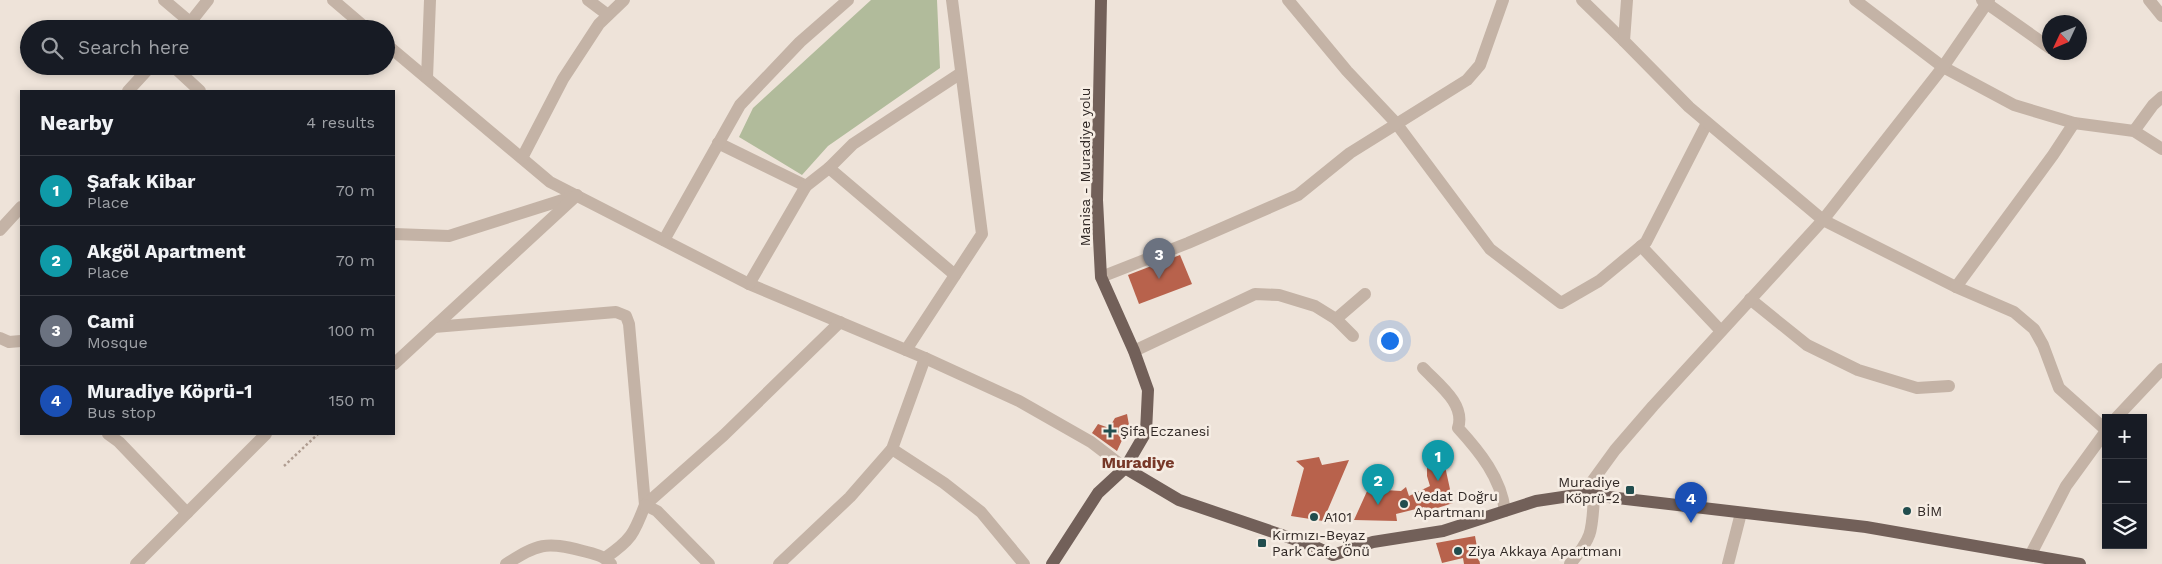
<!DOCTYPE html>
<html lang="en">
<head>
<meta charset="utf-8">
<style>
  :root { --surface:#171b24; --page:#242831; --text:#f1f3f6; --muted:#9ea1a6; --line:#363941; --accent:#93a8aa }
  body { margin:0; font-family:"Work Sans",sans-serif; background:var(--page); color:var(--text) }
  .controls { position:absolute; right:15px; bottom:15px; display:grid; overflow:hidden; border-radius:0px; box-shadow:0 2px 8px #0003 }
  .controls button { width:45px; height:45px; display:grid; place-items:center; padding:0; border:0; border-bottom:1px solid var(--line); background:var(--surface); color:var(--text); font:25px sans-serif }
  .compass { position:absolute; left:2042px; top:15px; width:45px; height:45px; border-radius:50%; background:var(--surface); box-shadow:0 2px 8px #0003; rotate:226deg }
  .you { position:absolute; left:1389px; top:340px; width:18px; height:18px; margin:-12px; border:4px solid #fff; border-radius:50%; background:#1a73e8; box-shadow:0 0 0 8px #1a73e833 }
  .badge { display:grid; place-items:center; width:32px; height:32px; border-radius:50%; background:var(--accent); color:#fff; font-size:16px; font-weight:700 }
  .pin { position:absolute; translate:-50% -41px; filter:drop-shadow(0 1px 2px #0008) }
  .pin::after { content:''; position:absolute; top:26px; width:18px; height:15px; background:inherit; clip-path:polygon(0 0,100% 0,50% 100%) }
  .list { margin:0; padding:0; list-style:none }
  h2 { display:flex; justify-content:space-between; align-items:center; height:65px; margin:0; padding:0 20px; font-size:21px }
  h2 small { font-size:16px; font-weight:400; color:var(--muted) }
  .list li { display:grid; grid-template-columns:32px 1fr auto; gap:15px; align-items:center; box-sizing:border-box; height:70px; padding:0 20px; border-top:1px solid var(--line) }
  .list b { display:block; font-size:19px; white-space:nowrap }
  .list p { margin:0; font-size:16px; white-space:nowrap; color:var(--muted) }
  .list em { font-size:16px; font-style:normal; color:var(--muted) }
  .icon { flex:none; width:28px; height:28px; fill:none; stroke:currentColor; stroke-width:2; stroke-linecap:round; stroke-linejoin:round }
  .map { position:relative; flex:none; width:2162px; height:564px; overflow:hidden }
  .search { position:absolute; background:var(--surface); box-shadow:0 2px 8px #0003; left:20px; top:20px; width:375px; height:55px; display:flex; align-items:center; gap:12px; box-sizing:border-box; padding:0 18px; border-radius:28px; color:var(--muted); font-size:19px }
  .panel { position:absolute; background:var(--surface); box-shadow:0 2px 8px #0003; left:20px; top:90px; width:375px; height:345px; border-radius:0px }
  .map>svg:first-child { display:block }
  .green { fill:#b1bb9b }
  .building { fill:#b8624c }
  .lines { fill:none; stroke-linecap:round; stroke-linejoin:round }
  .path { stroke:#b09d91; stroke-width:2.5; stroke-dasharray:2.5 2.5; stroke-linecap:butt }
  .minor { stroke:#c4b3a6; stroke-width:12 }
  .major { stroke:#726059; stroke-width:12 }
  .poi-dot { fill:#214d4e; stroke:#f6ede4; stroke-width:2 }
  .labels { text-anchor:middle; stroke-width:5; stroke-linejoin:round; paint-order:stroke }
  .street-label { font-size:14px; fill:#312926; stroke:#f6ede4 }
  .poi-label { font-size:14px; fill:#312926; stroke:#f6ede4; text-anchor:start }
  .quarter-label { font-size:16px; font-weight:bold; fill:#773828; stroke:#f6ede4 }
</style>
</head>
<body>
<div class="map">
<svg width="2162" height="564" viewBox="0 0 2162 564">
  <rect width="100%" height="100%" fill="#eee3d9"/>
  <path class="green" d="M871,0H937L940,68L828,146L802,175L739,137L753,108Z"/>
  <g class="building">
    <path d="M1180,255L1192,284L1139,304L1128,275Z"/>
    <path d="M1127,414L1129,425L1117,451L1092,433L1098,424L1109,428L1115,418Z"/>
    <path d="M1319,457L1322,465L1349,460L1323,521L1291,516L1304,468L1296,461Z"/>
    <path d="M1443,457L1453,503L1425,512L1424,507L1396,514L1397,521L1354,520L1368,489L1401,491L1406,487L1409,496L1430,486L1427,476V467Z"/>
    <path d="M1475,536L1480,564H1464L1463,558L1442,563L1436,543Z"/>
  </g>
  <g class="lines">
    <path class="path" d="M284,466L318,434"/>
    <g class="minor">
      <path d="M164,0L190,22"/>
      <path d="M333,0L367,29"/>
      <path d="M588,0L608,15"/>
      <path d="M1288,0L1347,71L1396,123L1490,249L1561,303L1599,281L1646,242L1707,123"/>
      <path d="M1582,0L1624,41"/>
      <path d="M1627,0L1624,41L1689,107L1823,220L1956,287L2014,312L2034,329L2043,345L2059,388L2106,430"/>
      <path d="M1855,0L1943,67L2014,105L2074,123L2134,131L2162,149"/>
      <path d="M1982,0L2050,48"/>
      <path d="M2149,0L2162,16"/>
      <path d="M185,29L208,0"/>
      <path d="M386,44L550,182L749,284L925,358L1019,401L1091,442L1125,468"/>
      <path d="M173,66L200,91"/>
      <path d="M427,78L430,0"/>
      <path d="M128,91L151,66"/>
      <path d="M2134,131L2153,105L2162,97"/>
      <path d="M718,143L806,186"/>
      <path d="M522,158L563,79L599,24L624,0"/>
      <path d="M829,168L955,275"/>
      <path d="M0,230L21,207"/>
      <path d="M394,234L449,236L572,197"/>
      <path d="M664,240L740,105L800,42L848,0"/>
      <path d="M1641,246L1721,331"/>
      <path d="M1101,277L1188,243L1298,195L1350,153L1467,80L1480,65L1503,0"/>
      <path d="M749,284L806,186L829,168L853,144L961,73"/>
      <path d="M1956,287L2053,155L2074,123"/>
      <path d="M1750,299L1807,345L1858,370L1917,388L1949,386"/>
      <path d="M1336,319L1365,294"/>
      <path d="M434,327L616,312L626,316L629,324L645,505C634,534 631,540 605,558"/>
      <path d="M0,338L9,342L21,341"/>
      <path d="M906,350L982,234L952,0"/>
      <path d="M1134,351L1255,294L1279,295L1315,306L1336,319L1353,336"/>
      <path d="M394,364L577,195"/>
      <path d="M1423,368C1438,384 1466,404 1458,428C1480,452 1501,478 1505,511"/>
      <path d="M2116,418L2162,369"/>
      <path d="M108,434L119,442L187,513"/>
      <path d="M892,449L944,483L981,512L1024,564"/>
      <path d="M1583,494L1615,450L1653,406L1823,220L1943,67L1989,0"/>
      <path d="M645,505L724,435L840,322"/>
      <path d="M645,505L657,511L709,564"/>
      <path d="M2031,554L2066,486L2106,431"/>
      <path d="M136,564L266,434"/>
      <path d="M506,564C538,544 545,541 583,551C594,554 603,555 611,564"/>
      <path d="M779,564L850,497L892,449L925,358"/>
      <path d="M1570,564C1593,537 1592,531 1594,496"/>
      <path d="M1728,564L1741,513"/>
    </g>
    <g class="major">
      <path d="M1125,468L1179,500L1311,545L1333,555L1373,542L1443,531L1536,501L1583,494L1866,527L2080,564"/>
      <path d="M1052,564L1098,493L1125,468L1146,432L1148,390L1134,351L1101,277L1097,200L1101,0"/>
    </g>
  </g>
  <g class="poi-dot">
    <path d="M1107.5 423.5h5v5h5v5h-5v5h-5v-5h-5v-5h5z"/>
    <rect x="1625" y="485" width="10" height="10" rx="2.5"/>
    <circle cx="1404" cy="504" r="5"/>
    <circle cx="1907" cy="511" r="5"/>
    <circle cx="1314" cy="517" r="5"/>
    <rect x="1257" y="538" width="10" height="10" rx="2.5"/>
    <circle cx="1458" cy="551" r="5"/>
  </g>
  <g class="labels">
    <g class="street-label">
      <text transform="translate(1085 167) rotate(-90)" y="5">Manisa - Muradiye yolu</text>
    </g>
    <g class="poi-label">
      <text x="1120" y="436">Şifa Eczanesi</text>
      <text x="1620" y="487" text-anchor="end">Muradiye<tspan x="1620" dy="16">Köprü-2</tspan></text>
      <text x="1414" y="501">Vedat Doğru<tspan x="1414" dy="16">Apartmanı</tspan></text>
      <text x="1917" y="516">BİM</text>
      <text x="1324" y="522">A101</text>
      <text x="1272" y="540">Kırmızı-Beyaz<tspan x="1272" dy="16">Park Cafe Önü</tspan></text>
      <text x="1468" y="556">Ziya Akkaya Apartmanı</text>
    </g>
    <g class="quarter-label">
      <text x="1138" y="468">Muradiye</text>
    </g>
  </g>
</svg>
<div class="controls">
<button>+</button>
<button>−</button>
<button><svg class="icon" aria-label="layers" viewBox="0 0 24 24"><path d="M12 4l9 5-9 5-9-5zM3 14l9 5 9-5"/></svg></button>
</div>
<svg class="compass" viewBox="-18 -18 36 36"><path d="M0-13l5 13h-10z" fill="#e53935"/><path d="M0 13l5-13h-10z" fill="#9ea1a6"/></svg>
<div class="you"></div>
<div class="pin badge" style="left:1438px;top:481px;background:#0f9aa8">1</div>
<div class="pin badge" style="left:1378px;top:505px;background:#0f9aa8">2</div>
<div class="pin badge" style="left:1159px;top:279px;background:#6b7280">3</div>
<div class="pin badge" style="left:1691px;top:523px;background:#1a4fb4">4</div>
<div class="search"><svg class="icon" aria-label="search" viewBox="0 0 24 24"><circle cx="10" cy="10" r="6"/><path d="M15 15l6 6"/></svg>Search here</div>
<section class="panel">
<h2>Nearby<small>4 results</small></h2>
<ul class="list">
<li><span class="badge" style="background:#0f9aa8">1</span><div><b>Şafak Kibar</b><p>Place</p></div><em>70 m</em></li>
<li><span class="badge" style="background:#0f9aa8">2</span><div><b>Akgöl Apartment</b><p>Place</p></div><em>70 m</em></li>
<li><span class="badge" style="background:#6b7280">3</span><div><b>Cami</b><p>Mosque</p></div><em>100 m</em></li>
<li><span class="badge" style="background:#1a4fb4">4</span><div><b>Muradiye Köprü-1</b><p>Bus stop</p></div><em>150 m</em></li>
</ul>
</section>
</div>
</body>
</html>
